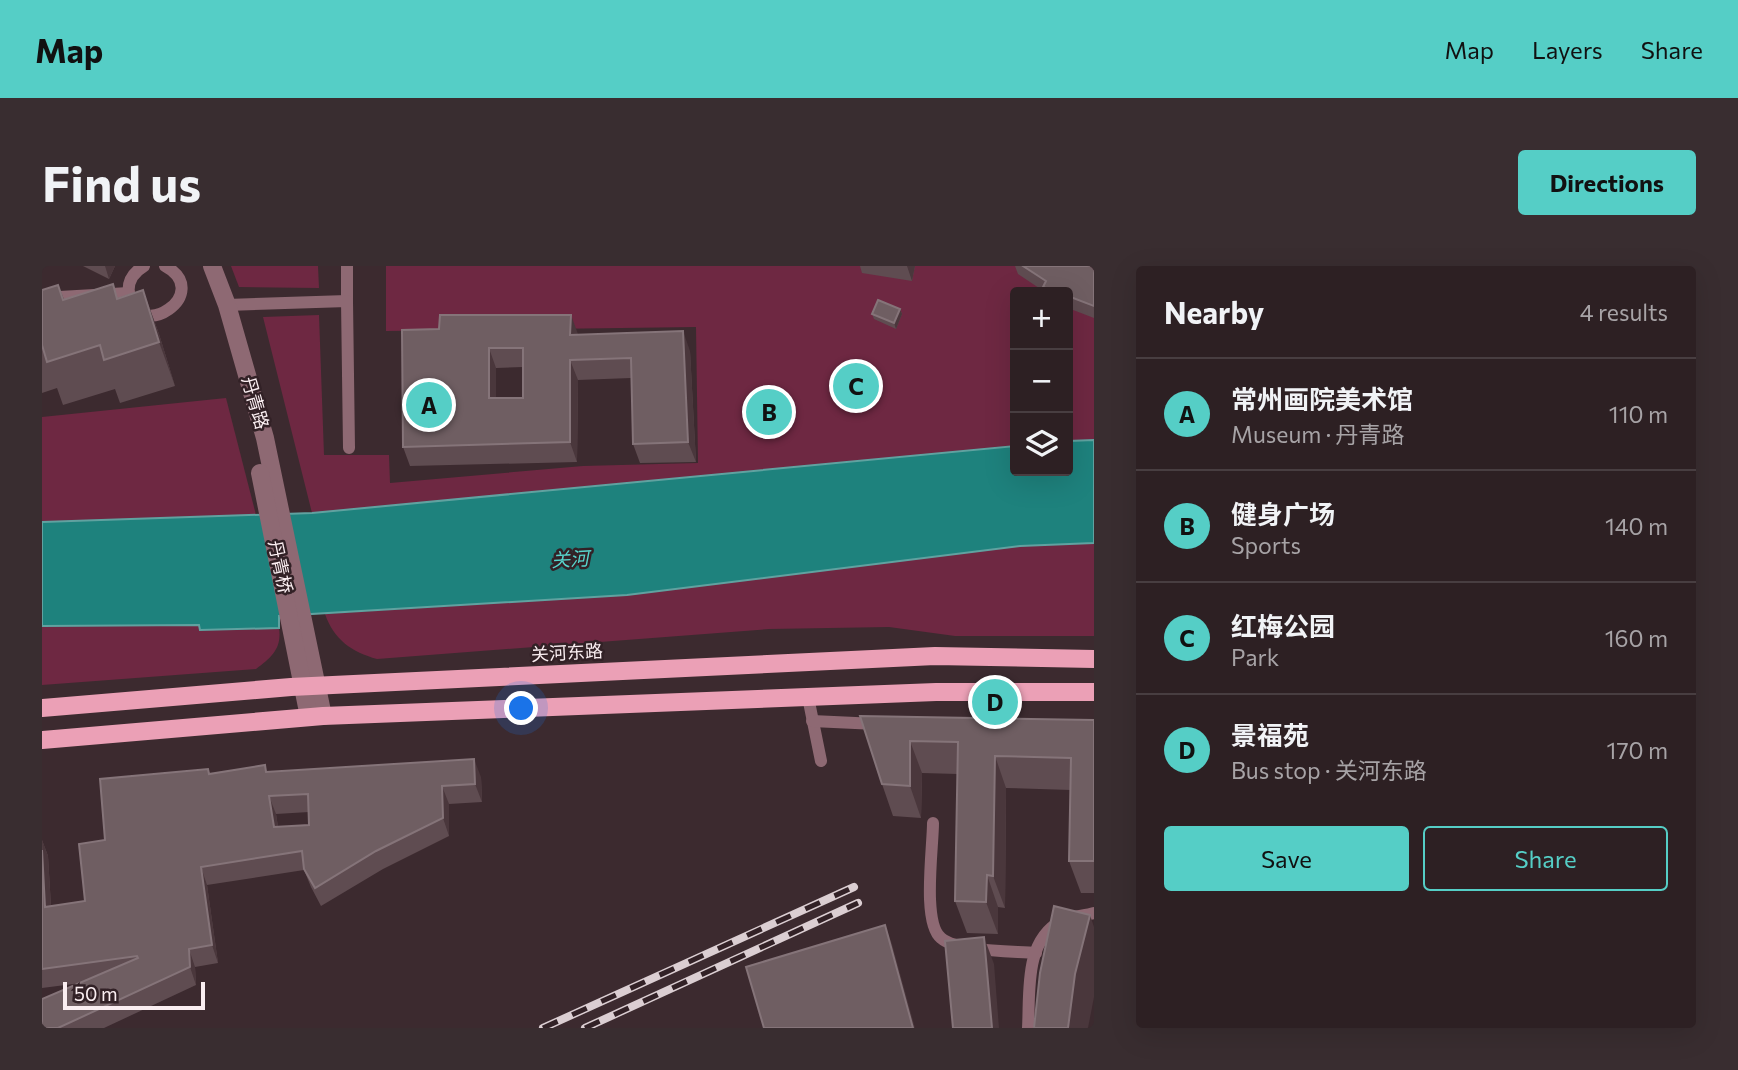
<!DOCTYPE html>
<html lang="en">
<head>
<meta charset="utf-8">
<style>
  :root { --surface:#2d2023; --page:#392d30; --text:#f1f3f6; --muted:#a7a3a6; --line:#483e41; --accent:#55cec6 }
  body { margin:0; font-family:Commissioner,"Noto Sans SC",sans-serif; background:var(--page); color:var(--text) }
  .controls { position:absolute; right:21px; top:21px; display:grid; overflow:hidden; border-radius:7px; box-shadow:0 7px 28px #0002 }
  .controls button { width:63px; height:63px; display:grid; place-items:center; padding:0; border:0; border-bottom:2px solid var(--line); background:var(--surface); color:var(--text); font:35px sans-serif }
  .scale { position:absolute; left:21px; bottom:18px; width:142px; box-sizing:border-box; padding-left:7px; border:4px solid #faeef1; border-top:0; font-size:19px; line-height:24px; white-space:nowrap; color:#faeef1; -webkit-text-stroke:5px #322126; paint-order:stroke }
  .you { position:absolute; left:480px; top:443px; width:24px; height:24px; margin:-18px; border:5px solid #fff; border-radius:50%; background:#1a73e8; box-shadow:0 0 0 10px #1a73e833 }
  .badge { display:grid; place-items:center; width:46px; height:46px; border-radius:50%; background:var(--accent); color:#111; font-size:23px; font-weight:700 }
  .pin { position:absolute; translate:-50% -50%; border:4px solid #fff; box-shadow:0 2px 7px #0006 }
  .list { margin:0; padding:0; list-style:none }
  h2 { display:flex; justify-content:space-between; align-items:center; height:91px; margin:0; padding:0 28px; font-size:30px }
  h2 small { font-size:23px; font-weight:400; color:var(--muted) }
  .list li { display:grid; grid-template-columns:46px 1fr auto; gap:21px; align-items:center; box-sizing:border-box; height:112px; padding:0 28px; border-top:2px solid var(--line) }
  .list b { display:block; font-size:26px; white-space:nowrap }
  .list p { margin:0; font-size:23px; white-space:nowrap; color:var(--muted) }
  .list em { font-size:23px; font-style:normal; color:var(--muted) }
  .actions { display:flex; gap:14px; padding:21px 28px }
  .actions a { flex:1; padding:16px 0; border:2px solid var(--accent); border-radius:7px; text-align:center; font-size:24px; color:var(--accent) }
  .actions .main { background:var(--accent); color:#111 }
  .icon { flex:none; width:38px; height:38px; fill:none; stroke:currentColor; stroke-width:2; stroke-linecap:round; stroke-linejoin:round }
  .map { position:relative; flex:none; width:1052px; height:762px; overflow:hidden; border-radius:7px }
  header { display:flex; align-items:center; gap:42px; box-sizing:border-box; height:98px; padding:0 35px; background:var(--accent); color:#111 }
  header strong { font-size:33px }
  nav { display:flex; gap:38px; margin-inline-start:auto; font-size:24px }
  .intro { display:flex; align-items:center; justify-content:space-between; box-sizing:border-box; height:168px; padding:0 42px }
  h1 { margin:0; font-size:49px }
  .button { padding:18px 32px; border-radius:7px; background:var(--accent); color:#111; font-size:24px; font-weight:700 }
  main { display:flex; gap:42px; padding:0 42px }
  aside { flex:1; background:var(--surface); border-radius:7px; box-shadow:0 7px 28px #0002 }
  .map>svg:first-child { display:block }
  .green { fill:#6e2842 }
  .water { fill:#1e827d; stroke:#60a2a0; stroke-width:2 }
  .lines { fill:none; stroke-linecap:round; stroke-linejoin:round }
  .service { stroke:#8e6973; stroke-width:12 }
  .tertiary { stroke:#8e6973; stroke-width:18 }
  .primary { stroke:#eba0b6; stroke-width:18 }
  .rail-casing { stroke:#dbced2; stroke-width:8 }
  .rail { stroke:#322126; stroke-width:5; stroke-dasharray:16; stroke-linecap:butt }
  .wall { fill:#5f4c51; fill-rule:evenodd }
  .shaded-wall { fill:#4a373c }
  .building { fill:#6f5e62; stroke:#857479; stroke-width:2; fill-rule:evenodd }
  .labels { text-anchor:middle; stroke-width:5; stroke-linejoin:round; paint-order:stroke }
  .street-label { font-size:18px; fill:#faeef1; stroke:#322126 }
  .water-label { font-size:19px; font-style:italic; fill:#57d5cd; stroke:#322126 }
</style>
</head>
<body>
<header>
<strong>Map</strong>
<nav><a>Map</a><a>Layers</a><a>Share</a></nav>
</header>
<div class="intro"><h1>Find us</h1><a class="button">Directions</a></div>
<main>
<div class="map">
<svg width="1052" height="762" viewBox="0 0 1052 762">
  <rect width="100%" height="100%" fill="#3c2a2f"/>
  <g class="green">
    <path d="M189,0H276L277,22L197,21Z"/>
    <path d="M344,0H1052V174L1026,175V26H973V180L270,247L221,51L277,49L282,189H347L348,217L541,200L656,197L654,61L344,65Z"/>
    <path d="M184,132L214,249L0,256V151Z"/>
    <path d="M1052,277V370H913L847,361L727,363L335,393C310,386 292,374 283,348L585,329L978,280Z"/>
    <path d="M158,359V364L237,362C240,382 230,391 214,403L0,419V360Z"/>
  </g>
  <path class="water" d="M1052,174V277L978,280L585,329L237,350V362L158,364L157,359L0,360V256L270,247L973,180V205H1026V175Z"/>
  <g class="lines">
    <g class="service">
      <path d="M102,0C92,6 85,15 87,28C95,79 173,27 123,0"/>
      <path d="M305,1V35"/>
      <path d="M0,32L87,27"/>
      <path d="M185,39L305,35L307,182"/>
      <path d="M766,431L779,495"/>
      <path d="M770,455L835,458"/>
      <path d="M891,557C891,582 880,657 899,672C915,686 971,685 994,687"/>
      <path d="M986,762C988,726 982,675 1019,655C1028,650 1042,650 1052,647"/>
    </g>
    <g class="tertiary">
      <path d="M170,0L185,39L223,172L281,450"/>
      <path d="M218,207L267,451"/>
    </g>
    <g class="primary">
      <path d="M0,442L249,421L893,390L1052,393"/>
      <path d="M0,474L281,450L894,426H1052"/>
    </g>
    <defs>
      <g id="rail">
        <path d="M501,762L812,621"/>
        <path d="M543,762L816,637"/>
      </g>
    </defs>
    <use href="#rail" class="rail-casing"/>
    <use href="#rail" class="rail"/>
  </g>
  <g class="wall">
    <path d="M41,0H73L67,13Z"/>
    <path d="M818,0H873L870,15L820,7Z"/>
    <path d="M973,0H1052V52L1026,42V26H1003L976,8Z"/>
    <path d="M16,19L22,33L76,32L101,24L117,68L133,120L78,137L73,123L21,139L15,122L0,127V24Z"/>
    <path d="M858,43L860,48L854,63L832,53L830,48Z"/>
    <path d="M397,63L536,68L648,85L654,196L598,197L591,178L589,112L536,114L535,196L368,200L361,181ZM481,101V132H454V102Z"/>
    <path d="M818,450L1052,454V627H1039L1027,595L1029,524L964,522L963,642L956,641V668L925,667L913,635L916,508L880,507L879,552L851,550L840,518Z"/>
    <path d="M225,506L439,511L440,536L407,538V570L341,603L279,640L269,621L262,604L165,619L176,697L153,701L154,719L62,762H0L39,717L0,722V574L6,590L9,640L43,635L63,574L168,508ZM267,546V559L236,561L234,548Z"/>
  </g>
  <g class="shaded-wall">
    <path d="M63,0H73L67,13Z"/>
    <path d="M865,0H873L870,15Z"/>
    <path d="M101,24L117,68L133,120L117,76Z"/>
    <path d="M858,43L860,48L854,63L852,57Z"/>
    <path d="M529,49L536,68L528,69Z"/>
    <path d="M641,65L648,85L654,196L646,176Z"/>
    <path d="M447,82L454,102V151L447,132Z"/>
    <path d="M528,94L536,114L535,196L528,176Z"/>
    <path d="M868,475L880,507L879,552L868,520Z"/>
    <path d="M953,490L964,522L963,642L951,610Z"/>
    <path d="M432,493L439,511L440,536L433,518Z"/>
    <path d="M400,520L407,538V570L401,552Z"/>
    <path d="M227,530L234,548L239,579L232,561Z"/>
    <path d="M0,574L6,590L10,658L3,641Z"/>
    <path d="M159,601L165,619L176,697L170,679Z"/>
    <path d="M945,609L956,641V668L944,636Z"/>
    <path d="M1048,649L1052,661V731L1046,762H1026L1033,708Z"/>
    <path d="M843,659L850,678L873,762H871Z"/>
    <path d="M942,671L952,698L957,762H950Z"/>
    <path d="M147,683L153,701L154,719L148,701Z"/>
  </g>
  <g class="building">
    <path d="M981,0H1052V40L1026,30V26H1015L1001,21L1004,15Z"/>
    <path d="M71,18L75,33L101,24L117,76L62,94L58,79L5,96L0,79V24L16,19L21,34Z"/>
    <path d="M836,34L858,43L852,57L830,48Z"/>
    <path d="M398,49H529L528,69L641,65L646,176L591,178L589,92L528,94V176L361,181L360,64L397,63ZM447,82H481V132H447Z"/>
    <path d="M818,450L1052,454V595H1027L1029,492L953,490L951,610L945,609L944,636L913,635L916,476L868,475V520L840,518Z"/>
    <path d="M432,493L433,518L400,520L401,552L334,585L273,622L262,603L260,585L159,601L170,679L147,683L148,701L16,762H0V733L96,692L95,690L0,703V584L3,641L43,635L37,578L63,574L58,513L166,503L167,508L223,499L224,506ZM266,528L267,559L232,561L227,530Z"/>
    <path d="M1012,640L1048,649L1033,708L1026,762H992L998,707Z"/>
    <path d="M843,659L871,762H722L704,701Z"/>
    <path d="M942,671L950,762H911L903,675Z"/>
  </g>
  <g class="labels">
    <g class="street-label">
      <text transform="translate(213 137) rotate(74)" y="6">丹青路</text>
      <text transform="translate(238 301) rotate(78)" y="6">丹青桥</text>
      <text transform="translate(525 387) rotate(-3)" y="6">关河东路</text>
    </g>
    <g class="water-label">
      <text transform="translate(528 293) rotate(-3)" y="7">关河</text>
    </g>
  </g>
</svg>
<div class="controls">
<button>+</button>
<button>−</button>
<button><svg class="icon" aria-label="layers" viewBox="0 0 24 24"><path d="M12 4l9 5-9 5-9-5zM3 14l9 5 9-5"/></svg></button>
</div>
<div class="scale">50 m</div>
<div class="you"></div>
<div class="pin badge" style="left:387px;top:139px">A</div>
<div class="pin badge" style="left:727px;top:146px">B</div>
<div class="pin badge" style="left:814px;top:120px">C</div>
<div class="pin badge" style="left:953px;top:436px">D</div>
</div>
<aside>
<h2>Nearby<small>4 results</small></h2>
<ul class="list">
<li><span class="badge">A</span><div><b>常州画院美术馆</b><p>Museum · 丹青路</p></div><em>110 m</em></li>
<li><span class="badge">B</span><div><b>健身广场</b><p>Sports</p></div><em>140 m</em></li>
<li><span class="badge">C</span><div><b>红梅公园</b><p>Park</p></div><em>160 m</em></li>
<li><span class="badge">D</span><div><b>景福苑</b><p>Bus stop · 关河东路</p></div><em>170 m</em></li>
</ul>
<div class="actions"><a class="main">Save</a><a>Share</a></div>
</aside>
</main>
</body>
</html>
